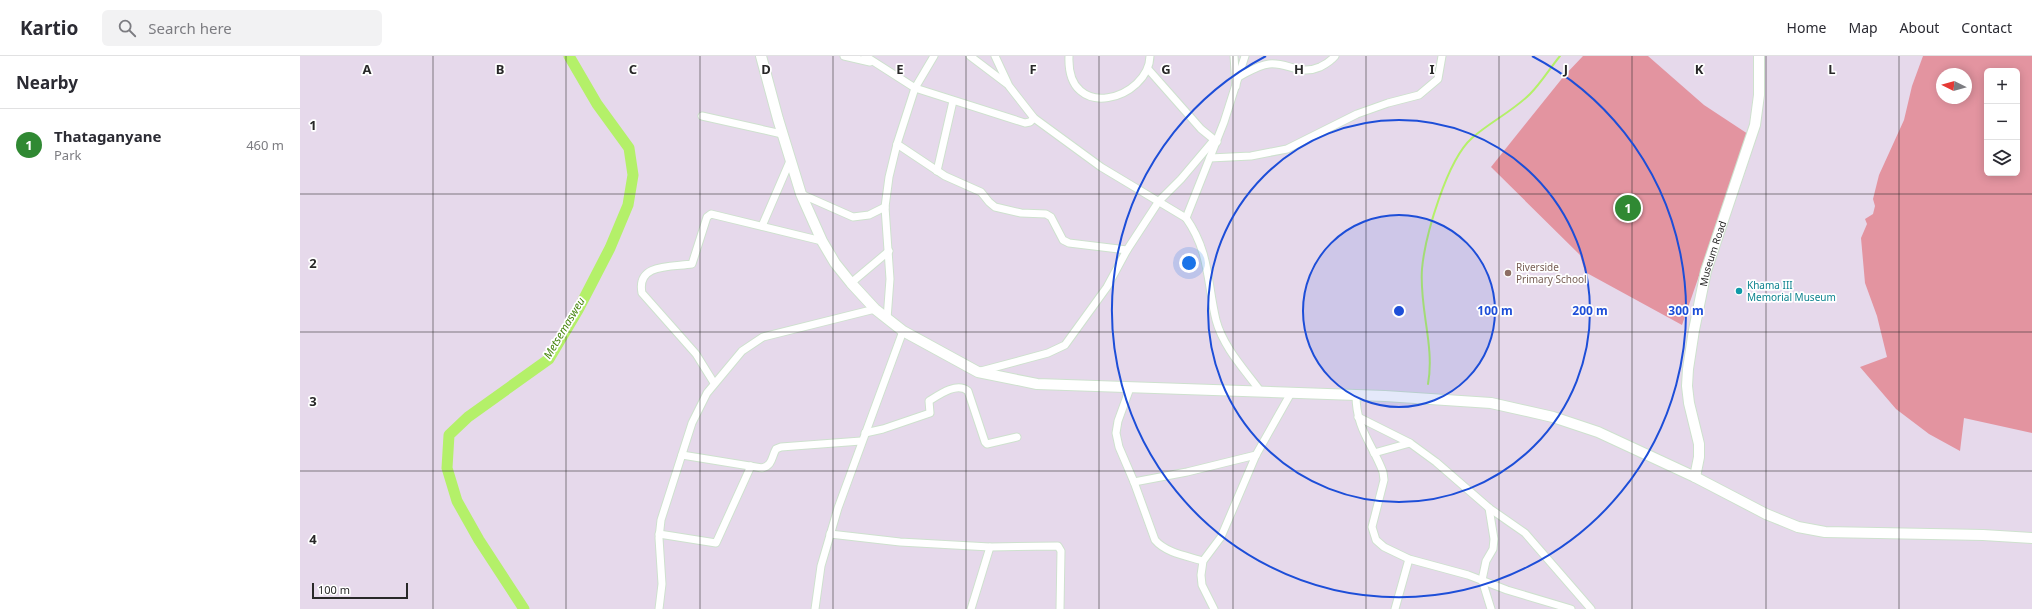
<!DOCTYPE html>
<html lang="en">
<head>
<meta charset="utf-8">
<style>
  :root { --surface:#fff; --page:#f2f2f3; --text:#2b2b33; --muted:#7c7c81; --line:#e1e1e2; --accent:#308933 }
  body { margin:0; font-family:"Noto Sans",sans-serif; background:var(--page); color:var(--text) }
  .controls { position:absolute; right:12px; top:12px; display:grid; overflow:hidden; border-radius:6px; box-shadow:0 2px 10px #0003 }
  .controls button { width:36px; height:36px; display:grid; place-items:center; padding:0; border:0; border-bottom:1px solid var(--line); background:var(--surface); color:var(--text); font:20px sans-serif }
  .compass { position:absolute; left:1636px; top:12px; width:36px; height:36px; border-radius:50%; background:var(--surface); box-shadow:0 2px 10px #0003; rotate:275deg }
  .scale { position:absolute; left:12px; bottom:10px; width:96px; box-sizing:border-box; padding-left:4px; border:2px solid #282828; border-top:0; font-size:11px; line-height:14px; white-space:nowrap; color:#282828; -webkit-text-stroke:3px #fff; paint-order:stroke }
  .you { position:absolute; left:889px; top:207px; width:14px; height:14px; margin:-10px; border:3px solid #fff; border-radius:50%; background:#1a73e8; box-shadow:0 0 0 6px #1a73e833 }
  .badge { display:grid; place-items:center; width:26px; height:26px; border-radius:50%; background:var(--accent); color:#fff; font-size:13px; font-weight:700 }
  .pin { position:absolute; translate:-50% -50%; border:2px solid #fff; box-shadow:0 1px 4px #0006 }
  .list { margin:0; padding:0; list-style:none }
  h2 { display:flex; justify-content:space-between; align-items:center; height:52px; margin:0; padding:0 16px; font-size:17px }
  h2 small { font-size:13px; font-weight:400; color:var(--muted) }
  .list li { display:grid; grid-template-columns:26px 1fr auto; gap:12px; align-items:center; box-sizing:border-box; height:72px; padding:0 16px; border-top:1px solid var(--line) }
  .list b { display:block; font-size:15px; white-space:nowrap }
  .list p { margin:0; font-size:13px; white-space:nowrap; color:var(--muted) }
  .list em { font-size:13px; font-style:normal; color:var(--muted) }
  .icon { flex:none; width:22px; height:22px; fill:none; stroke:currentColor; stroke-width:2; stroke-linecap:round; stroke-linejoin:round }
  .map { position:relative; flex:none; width:1732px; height:553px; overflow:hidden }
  header { display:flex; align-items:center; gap:24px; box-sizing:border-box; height:56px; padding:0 20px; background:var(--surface); border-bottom:1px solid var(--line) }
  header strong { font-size:19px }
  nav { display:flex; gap:22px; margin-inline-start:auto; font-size:14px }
  .search { width:280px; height:36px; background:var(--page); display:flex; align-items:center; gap:10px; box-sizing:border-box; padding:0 14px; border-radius:6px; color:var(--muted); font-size:15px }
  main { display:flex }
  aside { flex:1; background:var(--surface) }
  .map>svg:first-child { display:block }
  .green { fill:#e394a0; fill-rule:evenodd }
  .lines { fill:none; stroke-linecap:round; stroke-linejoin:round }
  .stream { stroke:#b4f069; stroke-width:2 }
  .river { stroke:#b4f069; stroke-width:11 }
  .street-casing { stroke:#cee1ce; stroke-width:9 }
  .secondary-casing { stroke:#cee1ce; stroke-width:12 }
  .street { stroke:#fff; stroke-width:7 }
  .secondary { stroke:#fff; stroke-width:10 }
  .grid { fill:none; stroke:#282828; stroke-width:1; stroke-opacity:0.55 }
  .ring { fill:none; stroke:#1d4ed8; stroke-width:2 }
  .education-dot { fill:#8d6e63; stroke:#fff; stroke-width:1.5 }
  .culture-dot { fill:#0f9aa8; stroke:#fff; stroke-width:1.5 }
  .labels { text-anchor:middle; stroke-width:3.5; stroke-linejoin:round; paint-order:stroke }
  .street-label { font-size:10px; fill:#282828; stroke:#fff }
  .education-label { font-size:10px; fill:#785e54; stroke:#fff; text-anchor:start }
  .culture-label { font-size:10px; fill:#0d838f; stroke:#fff; text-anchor:start }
  .water-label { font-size:11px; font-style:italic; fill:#45840c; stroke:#fff }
  .grid-label { font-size:13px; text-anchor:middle; font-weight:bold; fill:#282828; stroke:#fff; stroke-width:3.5; stroke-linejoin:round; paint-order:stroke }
  .centre { fill:#1d4ed8; stroke:#fff; stroke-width:2 }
  .ring-label { font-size:12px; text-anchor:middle; font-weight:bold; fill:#1d4ed8; stroke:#fff; stroke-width:3.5; stroke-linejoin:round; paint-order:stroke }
</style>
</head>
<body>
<header>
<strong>Kartio</strong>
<div class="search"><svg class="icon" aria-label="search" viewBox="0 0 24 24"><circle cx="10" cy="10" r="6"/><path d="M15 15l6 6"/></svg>Search here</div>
<nav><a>Home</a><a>Map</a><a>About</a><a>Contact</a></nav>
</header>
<main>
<aside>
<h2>Nearby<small></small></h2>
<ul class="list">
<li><span class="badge">1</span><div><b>Thataganyane</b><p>Park</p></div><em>460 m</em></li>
</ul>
</aside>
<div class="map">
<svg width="1732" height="553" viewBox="0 0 1732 553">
  <rect width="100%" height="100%" fill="#e6d9eb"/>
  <g class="green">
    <path d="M1283,0H1348L1404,49L1448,78L1382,269L1285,216L1280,199L1191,111L1264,20Z"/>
    <path d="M1623,0H1732V377L1664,362L1660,395L1629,378L1596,353L1560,311L1587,301L1577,260L1565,227L1561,182L1567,168L1565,163L1573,158L1575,150L1573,143L1579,119L1604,64L1612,30ZM1687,15H1717V117H1687ZM1642,18H1666V42H1642Z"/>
  </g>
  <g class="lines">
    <path class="stream" d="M1128,328C1135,290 1119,252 1122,213C1125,180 1147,104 1172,82C1190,66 1213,55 1230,38C1241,27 1250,12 1260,0"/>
    <path class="river" d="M224,553L179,484L157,445L147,412L149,379L168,361L249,303L278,254L310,192L328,149L333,119L329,92L297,48L269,0"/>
    <defs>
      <g id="street">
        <path d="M544,0L570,6"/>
        <path d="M565,0L615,32L725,67L730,66L734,62"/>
        <path d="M670,0L707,28"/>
        <path d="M695,0L709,30L734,62L801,111L886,162"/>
        <path d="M769,0C766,68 849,43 850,0"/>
        <path d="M934,0L936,30"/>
        <path d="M945,0L924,66L886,162C910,196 907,227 916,264C923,291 945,314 961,336"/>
        <path d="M848,13L901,73L917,86"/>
        <path d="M940,20C948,16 959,9 969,8C988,6 999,20 1020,11C1026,8 1031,5 1035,0"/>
        <path d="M402,60L482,78"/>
        <path d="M597,88L645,120L681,136L689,146L695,151L721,157L746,158L751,161L763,184L769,187L827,194L859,145L881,123L914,84"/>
        <path d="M910,102L951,100L987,93L1057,58L1088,47L1119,39L1138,23L1142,0"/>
        <path d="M637,115L653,45"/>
        <path d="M501,138L553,161L569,159L585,151"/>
        <path d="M462,170L490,105"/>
        <path d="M551,227L589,195"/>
        <path d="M587,263L590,223L585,151L589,121L597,88L615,32L634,0"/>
        <path d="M681,315L748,297L765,289L807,231L827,194"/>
        <path d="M414,327L396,298L342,237C336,207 372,211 392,208L407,161L411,158L522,185"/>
        <path d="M830,332L818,365L816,377L819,391L834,426L855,484C866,497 887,500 903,505"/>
        <path d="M1056,339C1056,373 1072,387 1083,416L1084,424L1072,471L1076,484L1084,491L1109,503L1168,519L1207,534L1271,553"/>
        <path d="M1058,361L1110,387L1136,406L1189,452L1225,477L1291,553"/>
        <path d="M565,377L583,373L630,357L629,345C640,338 657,326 668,335L685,386L687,388L717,381"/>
        <path d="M1074,397L1110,387"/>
        <path d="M382,399L462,412C473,409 471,402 476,393L481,391L561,385"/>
        <path d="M834,426L887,416L956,399"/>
        <path d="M1189,452L1194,483L1193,493L1186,505L1182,524L1191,553"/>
        <path d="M359,478L416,487L451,410"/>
        <path d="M530,478L600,486L690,491L758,490L761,495L760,553"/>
        <path d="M359,553L362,528L359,482L361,464L392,367L407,337L442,295L463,281L575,253"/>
        <path d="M515,553L521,510L538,452L603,275"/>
        <path d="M671,553L690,491"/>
        <path d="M914,553L902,529L901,519L903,505L921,481L956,399L991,337"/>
        <path d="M1095,553L1109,503"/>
      </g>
      <g id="secondary">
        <path d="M461,0L478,63L501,138L522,185L535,207L551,227L575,253L603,275L678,316L737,328L1085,340L1191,347L1253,361L1298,376L1395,421L1466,458L1498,471L1525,476L1683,479L1732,482"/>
        <path id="s1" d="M1395,421L1399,401V388L1389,347L1387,330L1388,313L1394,274L1406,215L1455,69L1459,39V0"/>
      </g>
    </defs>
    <use href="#street" class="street-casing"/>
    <use href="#secondary" class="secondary-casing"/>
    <use href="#street" class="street"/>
    <use href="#secondary" class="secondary"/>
  </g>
  <path class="grid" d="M133,0V553M266,0V553M400,0V553M533,0V553M666,0V553M799,0V553M933,0V553M1066,0V553M1199,0V553M1332,0V553M1466,0V553M1599,0V553M0,138H1732M0,276H1732M0,415H1732"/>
  <circle cx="1099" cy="255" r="96" fill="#1d4ed8" fill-opacity=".12"/>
  <g class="ring">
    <circle cx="1099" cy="255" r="96"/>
    <circle cx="1099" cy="255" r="191"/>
    <path d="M1232 0A287 287 0 1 1 966 0"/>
  </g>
  <circle class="education-dot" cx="1208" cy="217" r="4"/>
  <circle class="culture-dot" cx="1439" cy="235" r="4"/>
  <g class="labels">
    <g class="street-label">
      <text dy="4" stroke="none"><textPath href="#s1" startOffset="228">Museum Road</textPath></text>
    </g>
    <g class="education-label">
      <text x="1216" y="215">Riverside<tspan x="1216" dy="12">Primary School</tspan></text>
    </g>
    <g class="culture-label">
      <text x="1447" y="233">Khama III<tspan x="1447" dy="12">Memorial Museum</tspan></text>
    </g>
    <g class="water-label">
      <text transform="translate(264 272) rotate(-59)" y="4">Metsemasweu</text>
    </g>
  </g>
  <g class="grid-label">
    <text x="67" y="18">A</text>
    <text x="200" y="18">B</text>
    <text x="333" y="18">C</text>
    <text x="466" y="18">D</text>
    <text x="600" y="18">E</text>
    <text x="733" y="18">F</text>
    <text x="866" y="18">G</text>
    <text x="999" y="18">H</text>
    <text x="1132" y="18">I</text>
    <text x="1266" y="18">J</text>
    <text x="1399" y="18">K</text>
    <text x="1532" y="18">L</text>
    <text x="13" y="74">1</text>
    <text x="13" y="212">2</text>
    <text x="13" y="350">3</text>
    <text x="13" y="488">4</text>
  </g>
  <circle cx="1099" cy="255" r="6" class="centre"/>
  <g class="ring-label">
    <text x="1195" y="259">100 m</text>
    <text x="1290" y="259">200 m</text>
    <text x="1386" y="259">300 m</text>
  </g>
</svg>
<div class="controls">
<button>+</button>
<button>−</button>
<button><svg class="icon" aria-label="layers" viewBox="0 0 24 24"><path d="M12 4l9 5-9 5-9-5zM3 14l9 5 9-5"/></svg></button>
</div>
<svg class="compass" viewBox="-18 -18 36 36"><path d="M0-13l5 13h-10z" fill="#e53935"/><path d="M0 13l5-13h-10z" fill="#7c7c81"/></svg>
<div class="scale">100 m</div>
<div class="you"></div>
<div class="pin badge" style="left:1328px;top:152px">1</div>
</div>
</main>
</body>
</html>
